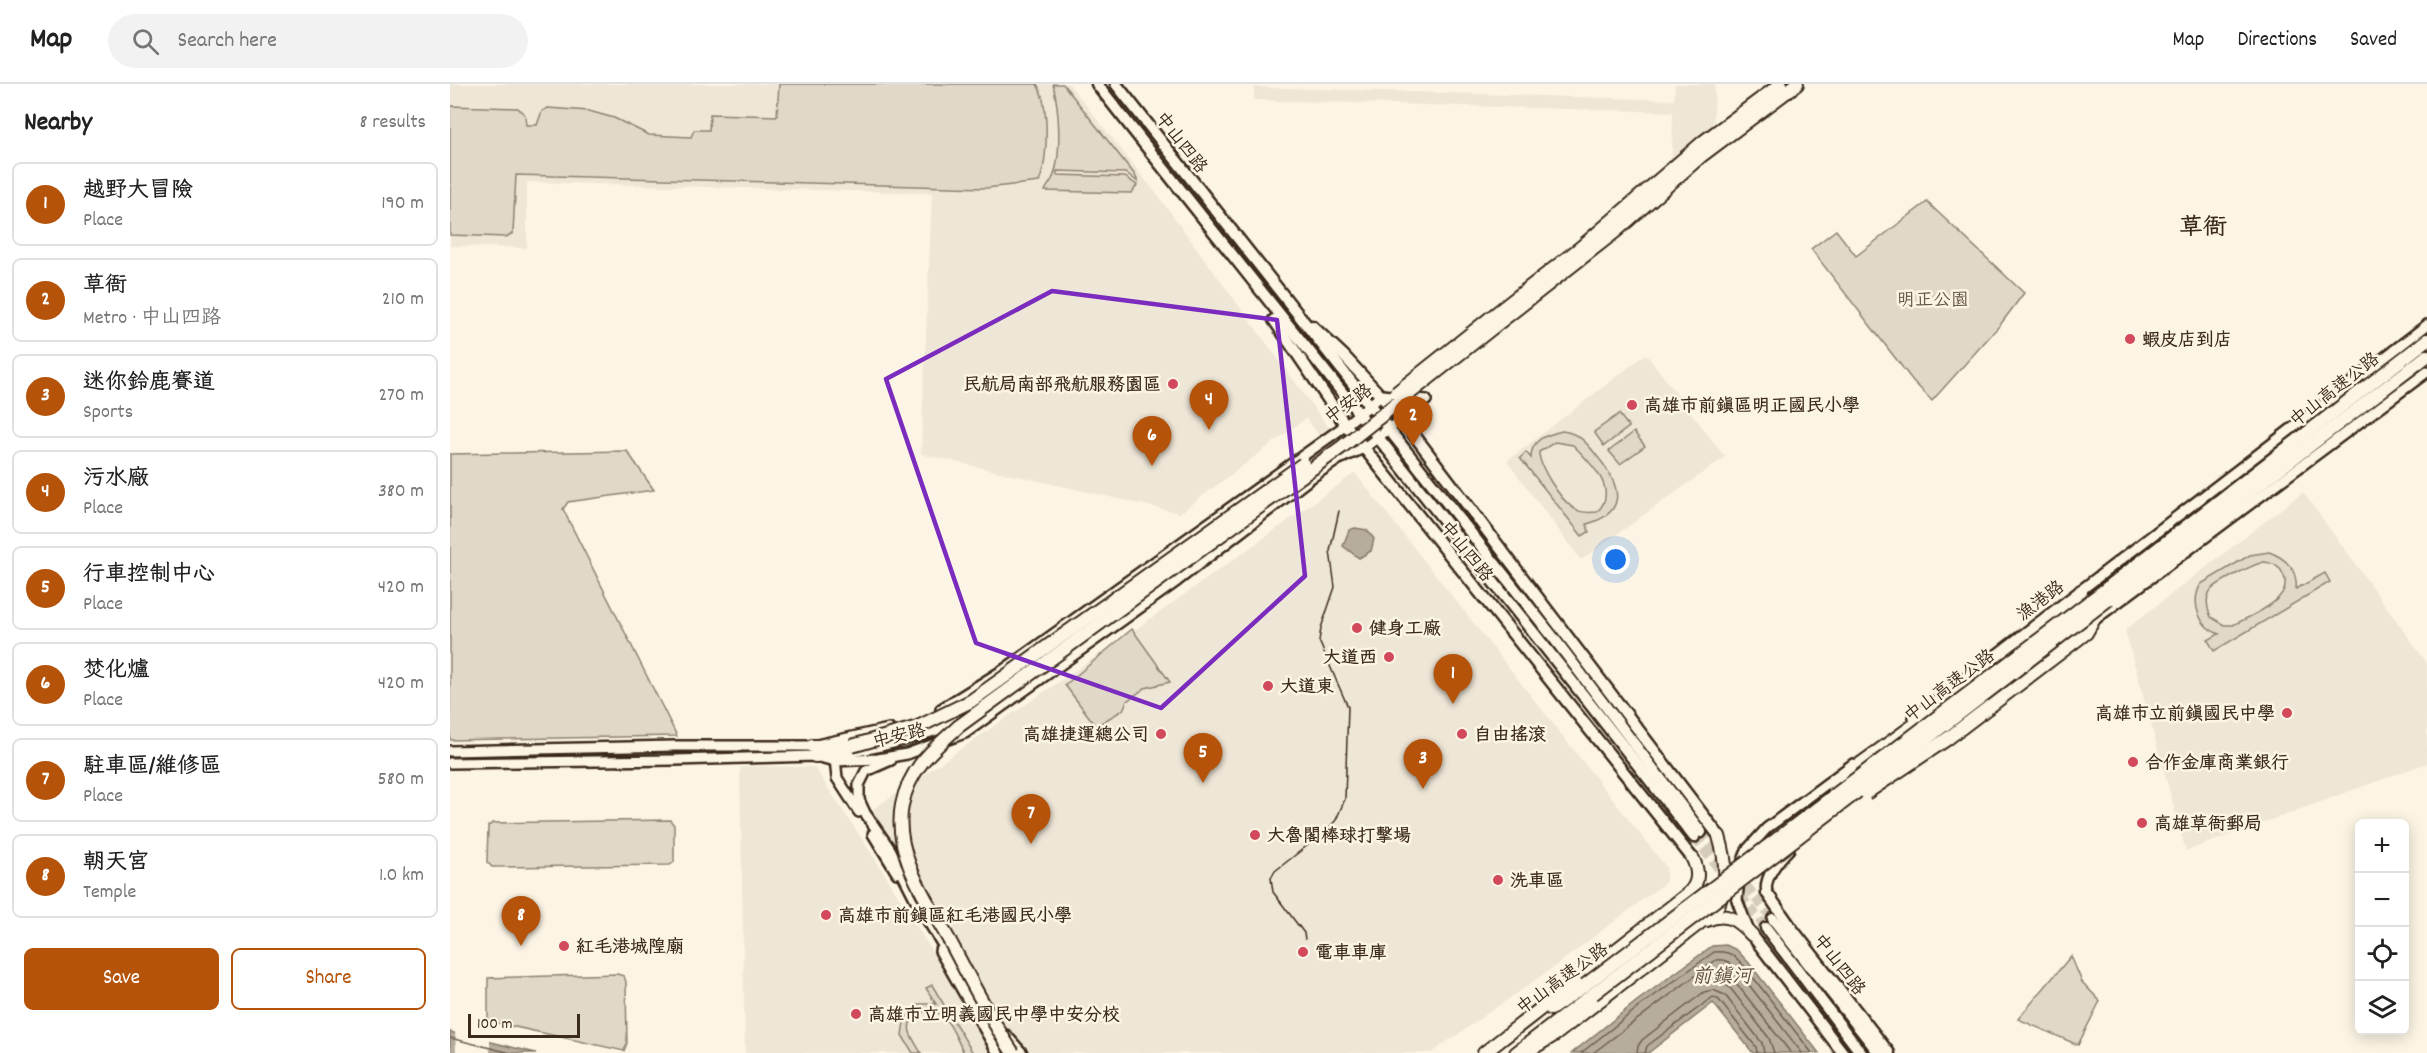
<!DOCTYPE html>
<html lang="en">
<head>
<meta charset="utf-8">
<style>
  :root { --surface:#fff; --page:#f2f2f2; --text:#222; --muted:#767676; --line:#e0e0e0; --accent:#b45309 }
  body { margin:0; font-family:Dekko,"LXGW WenKai TC",sans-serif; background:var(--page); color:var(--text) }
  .controls { position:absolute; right:18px; bottom:18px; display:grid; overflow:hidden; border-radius:9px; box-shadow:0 3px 15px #0003 }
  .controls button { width:54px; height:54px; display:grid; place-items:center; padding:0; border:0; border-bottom:2px solid var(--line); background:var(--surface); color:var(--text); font:30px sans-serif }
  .scale { position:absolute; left:18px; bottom:15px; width:112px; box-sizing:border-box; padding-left:6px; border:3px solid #3b2a1e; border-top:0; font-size:16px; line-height:21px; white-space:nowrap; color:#3b2a1e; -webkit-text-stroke:4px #fcf5e5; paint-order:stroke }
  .you { position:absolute; left:1166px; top:476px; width:21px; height:21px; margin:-15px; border:4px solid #fff; border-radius:50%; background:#1a73e8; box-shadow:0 0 0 9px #1a73e833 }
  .badge { display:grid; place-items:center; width:39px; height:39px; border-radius:50%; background:var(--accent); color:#fff; font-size:20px; font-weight:700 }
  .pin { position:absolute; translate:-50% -50px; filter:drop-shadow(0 2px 3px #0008) }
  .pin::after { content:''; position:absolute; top:32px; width:21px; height:18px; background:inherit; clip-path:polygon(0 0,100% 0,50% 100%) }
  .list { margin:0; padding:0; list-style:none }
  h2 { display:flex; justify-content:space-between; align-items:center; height:78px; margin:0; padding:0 24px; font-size:26px }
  h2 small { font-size:20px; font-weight:400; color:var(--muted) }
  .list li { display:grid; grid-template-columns:39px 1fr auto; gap:18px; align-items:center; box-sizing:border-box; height:84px; margin:0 12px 12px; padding:0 12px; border:2px solid var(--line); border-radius:9px }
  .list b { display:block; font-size:22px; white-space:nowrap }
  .list p { margin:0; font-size:20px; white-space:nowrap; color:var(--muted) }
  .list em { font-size:20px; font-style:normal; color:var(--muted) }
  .actions { display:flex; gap:12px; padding:18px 24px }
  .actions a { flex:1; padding:14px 0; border:2px solid var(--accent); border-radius:9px; text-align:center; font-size:21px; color:var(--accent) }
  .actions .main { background:var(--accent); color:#fff }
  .icon { flex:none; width:33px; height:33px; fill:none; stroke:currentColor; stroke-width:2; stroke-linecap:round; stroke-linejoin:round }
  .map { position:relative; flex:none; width:1977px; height:969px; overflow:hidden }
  header { display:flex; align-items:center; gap:36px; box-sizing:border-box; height:84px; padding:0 30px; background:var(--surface); border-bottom:2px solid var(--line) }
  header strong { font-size:28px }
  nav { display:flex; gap:33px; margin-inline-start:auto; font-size:21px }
  .search { width:420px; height:54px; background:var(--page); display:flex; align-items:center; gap:15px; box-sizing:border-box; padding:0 21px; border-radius:33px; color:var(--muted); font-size:22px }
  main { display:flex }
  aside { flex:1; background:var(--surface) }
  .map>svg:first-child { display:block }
  .built { fill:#eee6d6 }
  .green { fill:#e0d8c8; stroke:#8e8173; stroke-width:1.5; fill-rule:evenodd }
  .water { fill:#b7ad9e; stroke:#85796b; stroke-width:1.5 }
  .pier { fill:#fcf5e5 }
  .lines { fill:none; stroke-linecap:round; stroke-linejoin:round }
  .shore { stroke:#6d5e51; stroke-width:1.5 }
  .primary-tunnel { stroke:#d5ccbd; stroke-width:10; stroke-dasharray:10 5; stroke-linecap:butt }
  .secondary-casing { stroke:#3b2a1e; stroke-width:14 }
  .primary-casing { stroke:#3b2a1e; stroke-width:15 }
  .highway-casing { stroke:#3b2a1e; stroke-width:16 }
  .secondary { stroke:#fcf5e5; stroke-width:9 }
  .primary { stroke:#fcf5e5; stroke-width:10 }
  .highway { stroke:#fcf5e5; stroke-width:12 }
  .tram { stroke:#3b2a1e; stroke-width:1.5 }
  .highway-bridge-casing { stroke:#3b2a1e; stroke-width:16; stroke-linecap:butt }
  .highway-bridge { stroke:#fcf5e5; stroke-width:12 }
  .marked { fill:none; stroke:#7b2cbf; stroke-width:4.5; stroke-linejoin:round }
  .poi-dot { fill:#d1495b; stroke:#fcf5e5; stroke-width:2 }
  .labels { text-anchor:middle; stroke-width:5; stroke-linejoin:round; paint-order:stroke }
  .street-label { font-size:18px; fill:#3b2a1e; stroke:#fcf5e5 }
  .park-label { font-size:18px; fill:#645648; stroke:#fcf5e5 }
  .poi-label { font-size:18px; font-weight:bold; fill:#3b2a1e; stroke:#fcf5e5; text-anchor:start }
  .water-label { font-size:20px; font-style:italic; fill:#605144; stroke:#fcf5e5 }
  .district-label { font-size:24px; font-weight:bold; fill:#3b2a1e; stroke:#fcf5e5 }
</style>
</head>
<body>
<header>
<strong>Map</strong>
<div class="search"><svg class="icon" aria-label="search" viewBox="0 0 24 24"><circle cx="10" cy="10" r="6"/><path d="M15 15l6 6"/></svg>Search here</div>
<nav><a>Map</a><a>Directions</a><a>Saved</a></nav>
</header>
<main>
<aside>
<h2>Nearby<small>8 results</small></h2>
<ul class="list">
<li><span class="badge">1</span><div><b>越野大冒險</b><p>Place</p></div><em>190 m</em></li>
<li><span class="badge">2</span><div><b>草衙</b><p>Metro · 中山四路</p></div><em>210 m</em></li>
<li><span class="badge">3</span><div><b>迷你鈴鹿賽道</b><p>Sports</p></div><em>270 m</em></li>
<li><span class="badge">4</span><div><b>污水廠</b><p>Place</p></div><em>380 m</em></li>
<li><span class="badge">5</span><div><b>行車控制中心</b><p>Place</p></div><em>420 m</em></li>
<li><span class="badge">6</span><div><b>焚化爐</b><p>Place</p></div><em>420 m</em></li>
<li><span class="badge">7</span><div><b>駐車區/維修區</b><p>Place</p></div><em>580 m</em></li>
<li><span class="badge">8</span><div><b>朝天宮</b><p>Temple</p></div><em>1.0 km</em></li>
</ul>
<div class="actions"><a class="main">Save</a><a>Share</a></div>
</aside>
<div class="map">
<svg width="1977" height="969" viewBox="0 0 1977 969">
  <rect width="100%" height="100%" fill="#fcf5e5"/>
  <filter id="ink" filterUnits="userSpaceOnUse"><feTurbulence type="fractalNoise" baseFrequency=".0167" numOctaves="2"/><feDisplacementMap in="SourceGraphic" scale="12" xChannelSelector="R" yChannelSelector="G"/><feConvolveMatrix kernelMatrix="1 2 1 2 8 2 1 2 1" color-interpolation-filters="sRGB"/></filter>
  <g filter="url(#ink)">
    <g class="built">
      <path d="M0,0H619L709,113L881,347L871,354L856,334L730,429L471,370L482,109L77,98V164L0,162Z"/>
      <path d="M1225,0H1265L1263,46L1227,76L1222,75L1223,28L804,16V3L1224,16Z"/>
      <path d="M1196,270L1275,373L1131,476L1057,377Z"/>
      <path d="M905,389L1216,783V798L1104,883L981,969H580L571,962L541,925L419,728L686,545Z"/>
      <path d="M1853,408L1977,579V679L1736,767L1675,546Z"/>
      <path d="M298,682L364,683L431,784L488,877L541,969H295L290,684Z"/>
    </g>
    <g class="green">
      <path d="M329,0H587C600,22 598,76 589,98L536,104L66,91L63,149L56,153L0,151V22L68,24L75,31L76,41H87L92,27L98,24L139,27L164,34L199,51L241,53L244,46H259L260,30L327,32Z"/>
      <path d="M603,0H613L685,91L688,98L676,89L607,87V91L675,93L687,101L682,109L595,107C597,101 602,98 604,91C612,66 609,25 603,0Z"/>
      <path d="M1477,118L1574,209L1550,241L1482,317L1463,297L1361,165L1386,146L1406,172Z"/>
      <path d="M1169,330L1179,343L1154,362L1144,348Z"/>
      <path d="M1112,347C1131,349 1139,362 1151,377C1172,405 1176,429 1137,440L1139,448L1132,452L1070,374L1076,368L1081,374C1081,355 1096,351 1112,347ZM1105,358L1123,361C1140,379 1170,405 1147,428C1139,429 1130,429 1123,424C1110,415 1089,383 1089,368Z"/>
      <path d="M1184,348L1195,362L1170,380L1159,367Z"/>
      <path d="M177,367L204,406L118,418L113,425L227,652L0,656V370Z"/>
      <path d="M1819,468C1836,474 1848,486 1846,505L1875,489L1880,498L1764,567L1758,556L1769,550C1749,543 1740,519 1751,500L1800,471ZM1815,478C1823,479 1830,482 1833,490C1846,515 1800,532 1783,541H1774L1761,533C1757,525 1755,514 1761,506C1767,499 1805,479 1815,478Z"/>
      <path d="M682,545L720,598L695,604L677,617L673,626L646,642L615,601Z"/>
      <path d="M220,736L224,741V778L220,781L42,783L37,778L38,742L43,739Z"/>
      <path d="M1621,872L1632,898L1650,917L1628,961L1568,935Z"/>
      <path d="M167,890L174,892L176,898L177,959L174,967L38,937V894Z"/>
      <path d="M482,901L523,969H514C508,958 502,941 493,932C481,921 455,930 460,948C462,955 468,963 471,969H463L452,951L454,938L464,923L469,920H486L476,904Z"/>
    </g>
    <g class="water">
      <path d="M905,444L917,446L924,455L921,467L909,474L893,462L899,446Z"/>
      <path d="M1276,861L1287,866L1299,879L1369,969H1303L1263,919L1198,969H1122L1187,917L1262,862Z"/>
      <path d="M0,948L86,969H0Z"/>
    </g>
    <path class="pier" d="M5,946L40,954V969H6Z"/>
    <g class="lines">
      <g class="shore">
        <path d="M0,954L61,969"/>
        <path d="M1131,969L1190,922L1264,868C1279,866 1285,872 1295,883L1362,969"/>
        <path d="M1143,969L1266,876C1277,874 1282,880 1289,888L1352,969"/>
        <path d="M1187,969L1188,962L1192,956L1254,908L1263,906L1275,911L1312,959L1314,969"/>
        <path d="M1195,969L1197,962L1263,913L1269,916L1306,963L1307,969"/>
        <path d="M1324,969L1319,954L1281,905L1274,899L1260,895V892L1270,884L1274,885L1282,894L1341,969"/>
      </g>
      <g class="primary-tunnel">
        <path d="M1251,748L1275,777"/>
        <path d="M1244,753L1316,844"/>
        <path d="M1287,791L1323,835"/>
      </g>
      <defs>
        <g id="secondary">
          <path d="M1573,589L1977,288"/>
          <path d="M491,625L555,585L889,346L932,311L976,316"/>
          <path d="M1464,634L1977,241"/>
          <path d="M0,667L225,662H362L439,645"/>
          <path d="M385,674L387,694L409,728"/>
          <path d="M441,676L416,687L409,701V716L415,729L440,765L470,824L512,892"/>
          <path d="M0,679L225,676L365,672L385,677L428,675L457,670L515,649L727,497L862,393L889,375L914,364L976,316"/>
          <path d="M423,750L447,789"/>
          <path d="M1291,782L1297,766L1317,744L1403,680"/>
          <path d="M1289,795L1287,816L1298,845"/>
          <path d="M1317,809C1313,794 1329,775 1339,765"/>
          <path d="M490,867L548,969"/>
          <path d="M556,951L572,969"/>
        </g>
        <g id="primary">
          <path d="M647,0C845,252 1048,500 1244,753"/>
          <path d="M666,0L1103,553L1251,748"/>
          <path d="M824,236L895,340L1243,775"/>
          <path d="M862,242L894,272L952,335L1269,752"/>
          <path d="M1317,809L1343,846L1439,969"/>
          <path d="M1323,835L1429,969"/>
          <path d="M1316,844L1411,969"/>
          <path d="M1302,851L1393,969"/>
        </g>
        <g id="highway">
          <path d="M1039,235L1130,164L1253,58L1331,0"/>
          <path d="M1046,241L1166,147L1251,72L1347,0"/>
          <path d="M1656,505L1977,256"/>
          <path d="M1659,515L1977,272"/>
          <path d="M1539,623L1636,549L1644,535"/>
          <path d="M362,662H392"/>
          <path d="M365,672C417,666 471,652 520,632"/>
          <path d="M1384,708L1406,683L1518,602L1623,521L1631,507"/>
          <path d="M1257,836C1277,826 1289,838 1302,851"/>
          <path d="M1101,925L1135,901"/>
          <path d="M1034,969L1239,809C1249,799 1249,788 1243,775"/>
          <path d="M1066,969L1143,910"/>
          <path d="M1075,969L1106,950L1265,827C1279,802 1277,779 1269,752"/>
        </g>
      </defs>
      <use href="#secondary" class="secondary-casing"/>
      <use href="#primary" class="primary-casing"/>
      <use href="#highway" class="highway-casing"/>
      <use href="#secondary" class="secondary"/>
      <use href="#primary" class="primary"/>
      <use href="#highway" class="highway"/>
      <path class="tram" d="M855,855L854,849L823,808L821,794L825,787L877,746L886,736L895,715L898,623L869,557L871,544L885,503L880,467L889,427"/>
      <defs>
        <g id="highway-bridge">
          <path d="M946,309L1039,235"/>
          <path d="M402,662L468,643L521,617L853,380"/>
          <path d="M1416,709L1497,655L1539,623"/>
          <path d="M1135,901L1656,505"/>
          <path d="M1143,910L1659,515"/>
          <path d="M563,969C541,936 523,901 504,865C482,823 442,773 452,721C459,685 483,665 509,642L893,362L1046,241"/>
        </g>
      </defs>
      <use href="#highway-bridge" class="highway-bridge-casing"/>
      <use href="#highway-bridge" class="highway-bridge"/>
    </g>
  </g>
  <path class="marked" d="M602,207L827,236L855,492L711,624L526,559L436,295Z"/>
  <g class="poi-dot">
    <circle cx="1680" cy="255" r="6"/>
    <circle cx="723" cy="300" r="6"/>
    <circle cx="1182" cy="321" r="6"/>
    <circle cx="907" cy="544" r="6"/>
    <circle cx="939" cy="573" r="6"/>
    <circle cx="818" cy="602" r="6"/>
    <circle cx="1837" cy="629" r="6"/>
    <circle cx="711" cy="650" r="6"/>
    <circle cx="1012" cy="650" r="6"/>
    <circle cx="1683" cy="678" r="6"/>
    <circle cx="1692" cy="739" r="6"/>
    <circle cx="805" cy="751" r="6"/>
    <circle cx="1048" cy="796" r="6"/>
    <circle cx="376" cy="831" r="6"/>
    <circle cx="114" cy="862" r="6"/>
    <circle cx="853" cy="868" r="6"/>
    <circle cx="406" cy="930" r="6"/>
  </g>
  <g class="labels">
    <g class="street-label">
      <text transform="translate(732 58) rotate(52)" y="6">中山四路</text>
      <text transform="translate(1884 305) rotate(-38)" y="6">中山高速公路</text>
      <text transform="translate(898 319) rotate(-36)" y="6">中安路</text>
      <text transform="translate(1017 467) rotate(51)" y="6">中山四路</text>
      <text transform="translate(1590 516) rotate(-37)" y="6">漁港路</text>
      <text transform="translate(1499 601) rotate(-37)" y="6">中山高速公路</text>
      <text transform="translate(449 651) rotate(-13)" y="6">中安路</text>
      <text transform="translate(1390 880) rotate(52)" y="6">中山四路</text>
      <text transform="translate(1112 894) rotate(-36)" y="6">中山高速公路</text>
    </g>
    <g class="park-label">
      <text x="1483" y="221">明正公園</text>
    </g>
    <g class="poi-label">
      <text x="1692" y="261">蝦皮店到店</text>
      <text x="711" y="306" text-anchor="end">民航局南部飛航服務園區</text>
      <text x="1194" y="327">高雄市前鎮區明正國民小學</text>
      <text x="919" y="550">健身工廠</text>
      <text x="927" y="579" text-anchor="end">大道西</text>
      <text x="830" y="608">大道東</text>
      <text x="1825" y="635" text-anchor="end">高雄市立前鎮國民中學</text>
      <text x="699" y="656" text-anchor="end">高雄捷運總公司</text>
      <text x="1024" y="656">自由搖滾</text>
      <text x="1695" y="684">合作金庫商業銀行</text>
      <text x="1704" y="745">高雄草衙郵局</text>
      <text x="817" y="757">大魯閣棒球打擊場</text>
      <text x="1060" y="802">洗車區</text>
      <text x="388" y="837">高雄市前鎮區紅毛港國民小學</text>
      <text x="126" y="868">紅毛港城隍廟</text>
      <text x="865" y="874">電車車庫</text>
      <text x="418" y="936">高雄市立明義國民中學中安分校</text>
    </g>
    <g class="water-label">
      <text x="1272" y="898">前鎮河</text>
    </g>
    <g class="district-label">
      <text x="1753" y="150">草衙</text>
    </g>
  </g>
</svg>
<div class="controls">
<button>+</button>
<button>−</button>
<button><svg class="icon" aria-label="locate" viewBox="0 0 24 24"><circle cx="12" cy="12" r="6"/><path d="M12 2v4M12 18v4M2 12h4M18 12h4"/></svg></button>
<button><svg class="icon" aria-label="layers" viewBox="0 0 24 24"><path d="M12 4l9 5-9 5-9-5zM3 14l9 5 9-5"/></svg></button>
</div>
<div class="scale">100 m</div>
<div class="you"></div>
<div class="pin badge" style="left:1003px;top:620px">1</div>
<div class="pin badge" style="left:963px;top:362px">2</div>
<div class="pin badge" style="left:973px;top:705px">3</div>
<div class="pin badge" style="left:759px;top:346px">4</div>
<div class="pin badge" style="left:753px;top:699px">5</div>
<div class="pin badge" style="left:702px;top:382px">6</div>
<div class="pin badge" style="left:581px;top:760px">7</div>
<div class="pin badge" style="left:71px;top:862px">8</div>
</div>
</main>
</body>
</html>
